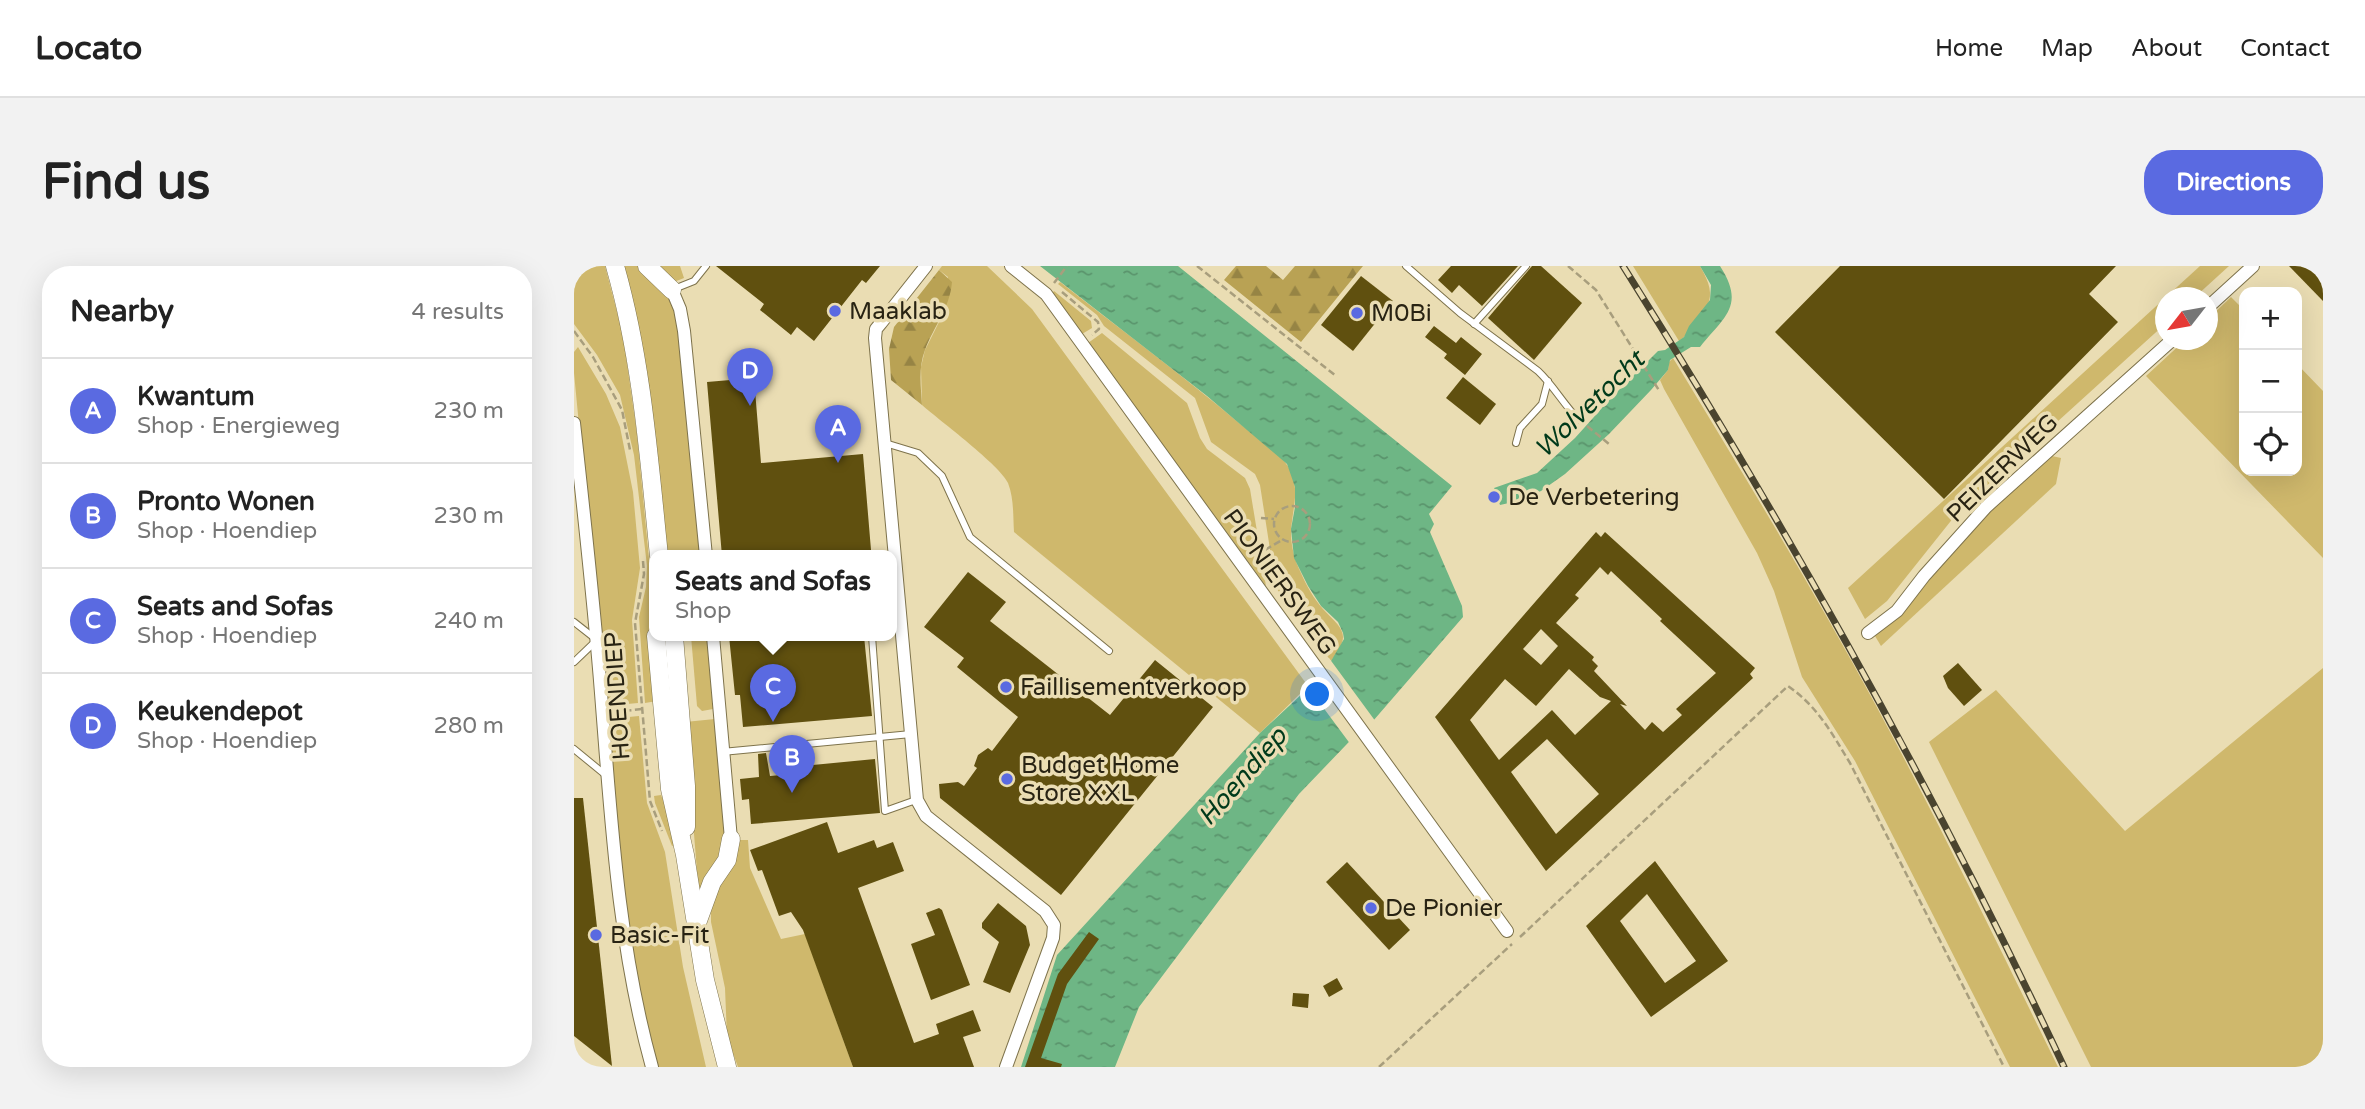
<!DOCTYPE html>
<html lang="en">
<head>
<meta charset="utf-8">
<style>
  :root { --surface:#fff; --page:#f2f2f2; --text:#222; --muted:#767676; --line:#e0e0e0; --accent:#5a6ae1 }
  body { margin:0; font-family:"Varela Round",sans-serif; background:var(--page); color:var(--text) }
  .controls { position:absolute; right:21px; top:21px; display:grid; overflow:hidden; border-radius:14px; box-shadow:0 7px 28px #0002 }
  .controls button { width:63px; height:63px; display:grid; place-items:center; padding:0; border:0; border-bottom:2px solid var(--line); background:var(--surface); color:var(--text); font:35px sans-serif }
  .compass { position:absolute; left:1581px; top:21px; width:63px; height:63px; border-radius:50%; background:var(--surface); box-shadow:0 7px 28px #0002; rotate:239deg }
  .you { position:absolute; left:744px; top:429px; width:24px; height:24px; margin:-18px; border:5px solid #fff; border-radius:50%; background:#1a73e8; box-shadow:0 0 0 10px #1a73e833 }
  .badge { display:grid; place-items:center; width:46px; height:46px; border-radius:50%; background:var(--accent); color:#fff; font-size:23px; font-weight:700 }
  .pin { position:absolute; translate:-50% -58px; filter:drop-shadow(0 2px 4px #0008) }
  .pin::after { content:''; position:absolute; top:37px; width:24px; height:21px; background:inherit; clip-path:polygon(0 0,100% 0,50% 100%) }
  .popup { position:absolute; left:75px; top:284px; width:248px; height:91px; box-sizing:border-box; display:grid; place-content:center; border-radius:14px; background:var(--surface); filter:drop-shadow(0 2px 5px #0005); font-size:23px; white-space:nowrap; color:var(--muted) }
  .popup b { font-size:26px; color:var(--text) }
  .popup::after { content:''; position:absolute; left:50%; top:100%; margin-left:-14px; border:14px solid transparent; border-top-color:var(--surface) }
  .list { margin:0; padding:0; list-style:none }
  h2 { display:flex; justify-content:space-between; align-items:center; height:91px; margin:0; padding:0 28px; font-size:30px }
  h2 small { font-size:23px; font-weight:400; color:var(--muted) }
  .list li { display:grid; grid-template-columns:46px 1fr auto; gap:21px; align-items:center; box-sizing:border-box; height:105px; padding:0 28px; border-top:2px solid var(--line) }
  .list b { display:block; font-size:26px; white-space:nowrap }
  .list p { margin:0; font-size:23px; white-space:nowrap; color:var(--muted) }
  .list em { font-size:23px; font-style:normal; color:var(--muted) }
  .icon { flex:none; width:38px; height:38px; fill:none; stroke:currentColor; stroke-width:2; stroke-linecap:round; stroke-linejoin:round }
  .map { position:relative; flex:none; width:1749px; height:801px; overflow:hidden; border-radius:28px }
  header { display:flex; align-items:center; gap:42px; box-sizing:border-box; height:98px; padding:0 35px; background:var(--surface); border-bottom:2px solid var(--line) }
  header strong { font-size:33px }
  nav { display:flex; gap:38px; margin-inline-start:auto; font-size:24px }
  .intro { display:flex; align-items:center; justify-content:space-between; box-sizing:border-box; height:168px; padding:0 42px }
  h1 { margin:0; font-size:49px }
  .button { padding:18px 32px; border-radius:28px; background:var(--accent); color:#fff; font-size:24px; font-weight:700 }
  main { display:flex; gap:42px; padding:0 42px }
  aside { flex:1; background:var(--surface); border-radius:28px; box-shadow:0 7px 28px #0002 }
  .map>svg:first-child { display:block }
  .green { fill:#cfb86c }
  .forest { fill:url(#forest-firs) }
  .water { fill:url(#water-ripples) }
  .pier { fill:#eaddb3 }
  .building { fill:#60500f; fill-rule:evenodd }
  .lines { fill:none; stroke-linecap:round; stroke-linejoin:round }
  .service-casing { stroke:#7e734c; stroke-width:8 }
  .minor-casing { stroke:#7e734c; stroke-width:14 }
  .secondary-casing { stroke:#7e734c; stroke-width:19 }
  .path { stroke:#a89e7d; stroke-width:2.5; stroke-dasharray:7 3.5; stroke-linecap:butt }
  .service { stroke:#fff; stroke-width:6 }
  .minor { stroke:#fff; stroke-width:12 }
  .secondary { stroke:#fff; stroke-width:18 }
  .rail-casing { stroke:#4a442f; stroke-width:7 }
  .rail { stroke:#eaddb3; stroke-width:4.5; stroke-dasharray:13; stroke-linecap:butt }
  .poi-dot { fill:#5a6ae1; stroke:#eaddb3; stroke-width:2.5 }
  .labels { text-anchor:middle; stroke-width:7; stroke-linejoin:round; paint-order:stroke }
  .poi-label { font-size:24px; fill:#282313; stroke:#eaddb3; text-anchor:start }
  .street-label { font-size:24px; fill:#282313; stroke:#eaddb3 }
  .water-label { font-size:26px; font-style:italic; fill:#003a1b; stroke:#eaddb3 }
</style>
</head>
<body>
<header>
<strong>Locato</strong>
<nav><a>Home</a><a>Map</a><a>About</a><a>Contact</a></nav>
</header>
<div class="intro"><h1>Find us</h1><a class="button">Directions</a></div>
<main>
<aside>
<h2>Nearby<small>4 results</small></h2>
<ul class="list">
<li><span class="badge">A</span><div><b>Kwantum</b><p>Shop · Energieweg</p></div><em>230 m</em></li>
<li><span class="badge">B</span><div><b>Pronto Wonen</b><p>Shop · Hoendiep</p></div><em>230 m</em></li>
<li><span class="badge">C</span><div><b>Seats and Sofas</b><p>Shop · Hoendiep</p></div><em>240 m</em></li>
<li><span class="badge">D</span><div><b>Keukendepot</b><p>Shop · Hoendiep</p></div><em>280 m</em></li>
</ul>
</aside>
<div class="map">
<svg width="1749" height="801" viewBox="0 0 1749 801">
  <defs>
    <pattern id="forest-firs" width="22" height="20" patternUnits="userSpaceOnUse" patternTransform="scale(1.75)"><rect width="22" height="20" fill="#b9a254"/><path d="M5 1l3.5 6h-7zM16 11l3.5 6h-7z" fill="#968444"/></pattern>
    <pattern id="water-ripples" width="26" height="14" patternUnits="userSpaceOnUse" patternTransform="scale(1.75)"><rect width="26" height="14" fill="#6eb685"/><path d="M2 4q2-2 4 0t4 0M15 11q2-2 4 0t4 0" fill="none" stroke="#5a946c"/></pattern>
  </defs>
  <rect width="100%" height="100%" fill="#eaddb3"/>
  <g class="green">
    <path d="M0,0H31L49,69L63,168L77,314V360L83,435L71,437L65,351L72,321L73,300L60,189L46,129L23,89L0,58Z"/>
    <path d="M50,0H68L91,22L103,44L127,290H93Z"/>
    <path d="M80,0H106L110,12L100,16Z"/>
    <path d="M368,0H413L458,43L734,420L686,467L440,266C439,250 440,232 434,217C427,200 365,154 348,139L347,101L351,84L367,52L374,11L365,4Z"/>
    <path d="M1059,0H1126C1147,36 1132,41 1110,71L1105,75Z"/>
    <path d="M1626,0H1655L1621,31H1592Z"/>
    <path d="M486,16C546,63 607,108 665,157C683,171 709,187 718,208C724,225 720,239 718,255C715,272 719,291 727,307C732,319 740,333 749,343C769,364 778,368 757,395L702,322L686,219L681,208L637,176L621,132L530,60L523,49L484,18Z"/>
    <path d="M480,25L517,55L518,62L508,68L477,29Z"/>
    <path d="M1657,31L1670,44V205H1723V98L1749,125V292L1572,110L1611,74H1633L1634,53Z"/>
    <path d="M1591,32V58L1384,246L1313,335L1291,353L1274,322Z"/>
    <path d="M528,67L613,137L626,172L633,183L671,212L676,223L692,320L514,77Z"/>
    <path d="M4,81L32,128L46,161L59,226L66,302L58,354L64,437L32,440L0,107V86Z"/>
    <path d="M1099,92C1168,206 1237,319 1300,436C1365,556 1424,679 1484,801H1436L1281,495L1228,411L1200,325L1183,287L1090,123L1086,114L1094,104L1095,96Z"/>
    <path d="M1478,190L1487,192L1482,218L1307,380L1298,365L1390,265Z"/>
    <path d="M117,370H133L139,443L128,445L123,440Z"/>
    <path d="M1749,402V801H1517L1355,476L1422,424L1551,565Z"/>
    <path d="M65,450L73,537L91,586L109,701L132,801H82L54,672L34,453Z"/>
    <path d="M141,453L152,572L151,581L125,630L111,456Z"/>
    <path d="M87,529L97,553L101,579L98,580L81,537L80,530Z"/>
    <path d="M161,574H174L176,602L207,673L231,668L279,801H164L153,771L151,722L137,656V644Z"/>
  </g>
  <g class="forest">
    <path d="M662,0H692L709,14L721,0H789L727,76L650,14Z"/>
    <path d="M365,4L378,16C376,42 360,60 351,84C344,102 347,121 348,139L317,114L315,83L320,61Z"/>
  </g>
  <g class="water">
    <path d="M466,0H604L878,220L855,248L860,258L856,266L888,340L889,351L799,455H795L725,528L565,741L541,801H447L483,689L686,467L730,426L757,395L770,373L769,367L764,356L747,340L734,320L720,292L717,263L721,241V221L713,198L633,130Z"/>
    <path d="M1126,0H1146C1172,40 1150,51 1126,81H1117L1096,94L1094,104L1077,124L1035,168L991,208L967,225L944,235L926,239L920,222L963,207L1001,172L1037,132L1084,85L1091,84L1110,71L1115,60L1136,34L1137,19Z"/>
  </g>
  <path class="pier" d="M755,392L802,456L796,458L777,479L731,417Z"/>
  <g class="building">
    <path d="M142,0H306L292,17L288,14L240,75L223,61L217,69L186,44L190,38Z"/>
    <path d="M877,0H944L908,40L885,19L878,27L864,14Z"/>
    <path d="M958,0H967L1008,37L960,94L914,52Z"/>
    <path d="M1266,0H1542L1515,28L1544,56L1370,233L1201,66Z"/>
    <path d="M1715,0H1749V35Z"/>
    <path d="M787,10L819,35L779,85L747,59Z"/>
    <path d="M860,60L882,77L887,71L908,88L891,109L870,92L873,88L851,71Z"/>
    <path d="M889,111L922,138L906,159L872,132Z"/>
    <path d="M180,112L187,197L289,188L297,284L233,290H148L133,116Z"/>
    <path d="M1022,266L1027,271L1031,266L1181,402L1176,408L1179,412L972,605L861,451ZM1026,301L1034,309L1037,305L1088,353L1086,355L1142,407L1102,443L1108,449L1089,466L1078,456L1071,464L1046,438L1053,440L1020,405L1024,400L1018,394L1020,391L982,357L1005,332L1001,329ZM967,363L984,380L967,399L949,383ZM995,403L1026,431L1037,435L1001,469L978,444L925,494L896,454L931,413L962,440ZM973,473L1025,528L982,568L937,506Z"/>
    <path d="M394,306L432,336L416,355L536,449L581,394L639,441L487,629L366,532L365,518L384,516L390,520L403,502L400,500L404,489L414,482L418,485L444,451L383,401L390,392L350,361Z"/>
    <path d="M155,370H290L298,450L169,461L166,429H161Z"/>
    <path d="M1384,397L1408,424L1390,440L1374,422L1369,410Z"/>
    <path d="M192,487L196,510L219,508L218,501L301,493L306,547L177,558L175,533L168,534L166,513L185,511L184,488Z"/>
    <path d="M0,532H9L38,800L0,770Z"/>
    <path d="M253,556L264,587L300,574L303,582L319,576L330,605L284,622L340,777L365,768L362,758L399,744L407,765L389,771L400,801H279L229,664L217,646L205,650L188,604L184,605L176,584Z"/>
    <path d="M1081,595L1154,695L1077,751L1012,660ZM1073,628L1122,695L1091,717L1046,655Z"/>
    <path d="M773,596L836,664L815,684L752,616Z"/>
    <path d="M424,637L452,660L456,679L436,727L409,716L425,676L408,662V657Z"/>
    <path d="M365,642L368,644L396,719L357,734L337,678L361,669L352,647Z"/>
    <path d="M515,666L525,673L493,718L467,792L488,798L487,801H451L484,708Z"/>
    <path d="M763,712L769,723L755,731L749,720Z"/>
    <path d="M719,727L735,728L734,742L718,740Z"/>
  </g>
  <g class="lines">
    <defs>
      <g id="service">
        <path d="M832,0L886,47L964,105C980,120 989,138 1005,154"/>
        <path d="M100,23L120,15L132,0"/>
        <path d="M900,58L952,0"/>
        <path d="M311,177L344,187L368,210L396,271L535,385"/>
        <path d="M942,177L946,162L968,138L974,115"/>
        <path d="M0,356L23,374L0,396"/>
        <path d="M298,370L311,545L342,534"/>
        <path d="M0,483L34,511"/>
        <path d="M148,486L337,468"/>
      </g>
      <g id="minor">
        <path d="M352,0L307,57L302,63L301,72L343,534L352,550L471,645L480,659L479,672L432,801"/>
        <path d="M437,0L472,28L933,665"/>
        <path d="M98,24L106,43L110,65L132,290"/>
        <path d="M1633,42L1679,0"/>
        <path d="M0,157C10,247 20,337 27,427C37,553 44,679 78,801"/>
        <path d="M1294,367L1323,345L1350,310L1412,241L1598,74"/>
        <path d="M139,370L157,573"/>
      </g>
      <g id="secondary">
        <path d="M41,0C68,94 75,193 85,290"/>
        <path d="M73,0L98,24"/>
        <path d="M82,370L96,523L111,589L131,714L153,801"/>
        <path d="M100,370L112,520V561"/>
        <path d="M122,660L138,616L153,594L157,573"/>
      </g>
    </defs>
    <use href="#service" class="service-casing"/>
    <use href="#minor" class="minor-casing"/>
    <use href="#secondary" class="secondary-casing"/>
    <g class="path">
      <path d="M623,0L762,110"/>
      <path d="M994,0L1022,24L1086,126"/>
      <path d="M480,17L493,0"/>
      <path d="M488,26L524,56L525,63L518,69"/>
      <path d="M0,65L19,91L48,144L56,184"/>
      <path d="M1013,160L1035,178"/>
      <circle cx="718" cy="258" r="18"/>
      <path d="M687,252L700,253"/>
      <path d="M691,284L708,274"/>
      <path d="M69,295L70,308L61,357L76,535L88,565"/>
      <path d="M40,446L68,443"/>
      <path d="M946,671L1214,420C1244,441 1257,466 1276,497L1430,801"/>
      <path d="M805,801L938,678"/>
    </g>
    <use href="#service" class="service"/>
    <use href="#minor" class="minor"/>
    <use href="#secondary" class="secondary"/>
    <defs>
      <path id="rail" d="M1049,0C1211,258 1361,525 1490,801"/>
    </defs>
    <use href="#rail" class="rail-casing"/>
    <use href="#rail" class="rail"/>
  </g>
  <g class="poi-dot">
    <circle cx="261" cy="45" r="7"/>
    <circle cx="783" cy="47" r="7"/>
    <circle cx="920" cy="231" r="7"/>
    <circle cx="432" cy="421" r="7"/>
    <circle cx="433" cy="513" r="7"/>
    <circle cx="797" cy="642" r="7"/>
    <circle cx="22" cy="669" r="7"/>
  </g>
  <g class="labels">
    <g class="poi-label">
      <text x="275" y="53">Maaklab</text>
      <text x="797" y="55">M0Bi</text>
      <text x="934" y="239">De Verbetering</text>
      <text x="446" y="429">Faillisementverkoop</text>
      <text x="447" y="507">Budget Home<tspan x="447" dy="28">Store XXL</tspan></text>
      <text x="811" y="650">De Pionier</text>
      <text x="36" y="677">Basic-Fit</text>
    </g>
    <g class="street-label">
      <text transform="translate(1428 202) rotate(-44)" y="8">PEIZERWEG</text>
      <text transform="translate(706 316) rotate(54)" y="8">PIONIERSWEG</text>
      <text transform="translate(43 430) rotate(-94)" y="8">HOENDIEP</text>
    </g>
    <g class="water-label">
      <text transform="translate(1015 138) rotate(-44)" y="9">Wolvetocht</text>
      <text transform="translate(668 510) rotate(-49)" y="9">Hoendiep</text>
    </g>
  </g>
</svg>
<div class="controls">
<button>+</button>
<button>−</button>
<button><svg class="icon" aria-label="locate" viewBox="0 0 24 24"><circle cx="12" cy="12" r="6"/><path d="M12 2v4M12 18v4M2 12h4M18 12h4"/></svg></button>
</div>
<svg class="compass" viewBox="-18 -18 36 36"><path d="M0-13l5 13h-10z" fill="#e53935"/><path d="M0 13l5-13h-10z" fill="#767676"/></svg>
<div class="you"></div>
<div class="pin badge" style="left:264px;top:197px">A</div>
<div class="pin badge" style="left:218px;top:527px">B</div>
<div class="pin badge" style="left:199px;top:456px">C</div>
<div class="popup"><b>Seats and Sofas</b>Shop</div>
<div class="pin badge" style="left:176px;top:140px">D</div>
</div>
</main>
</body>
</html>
